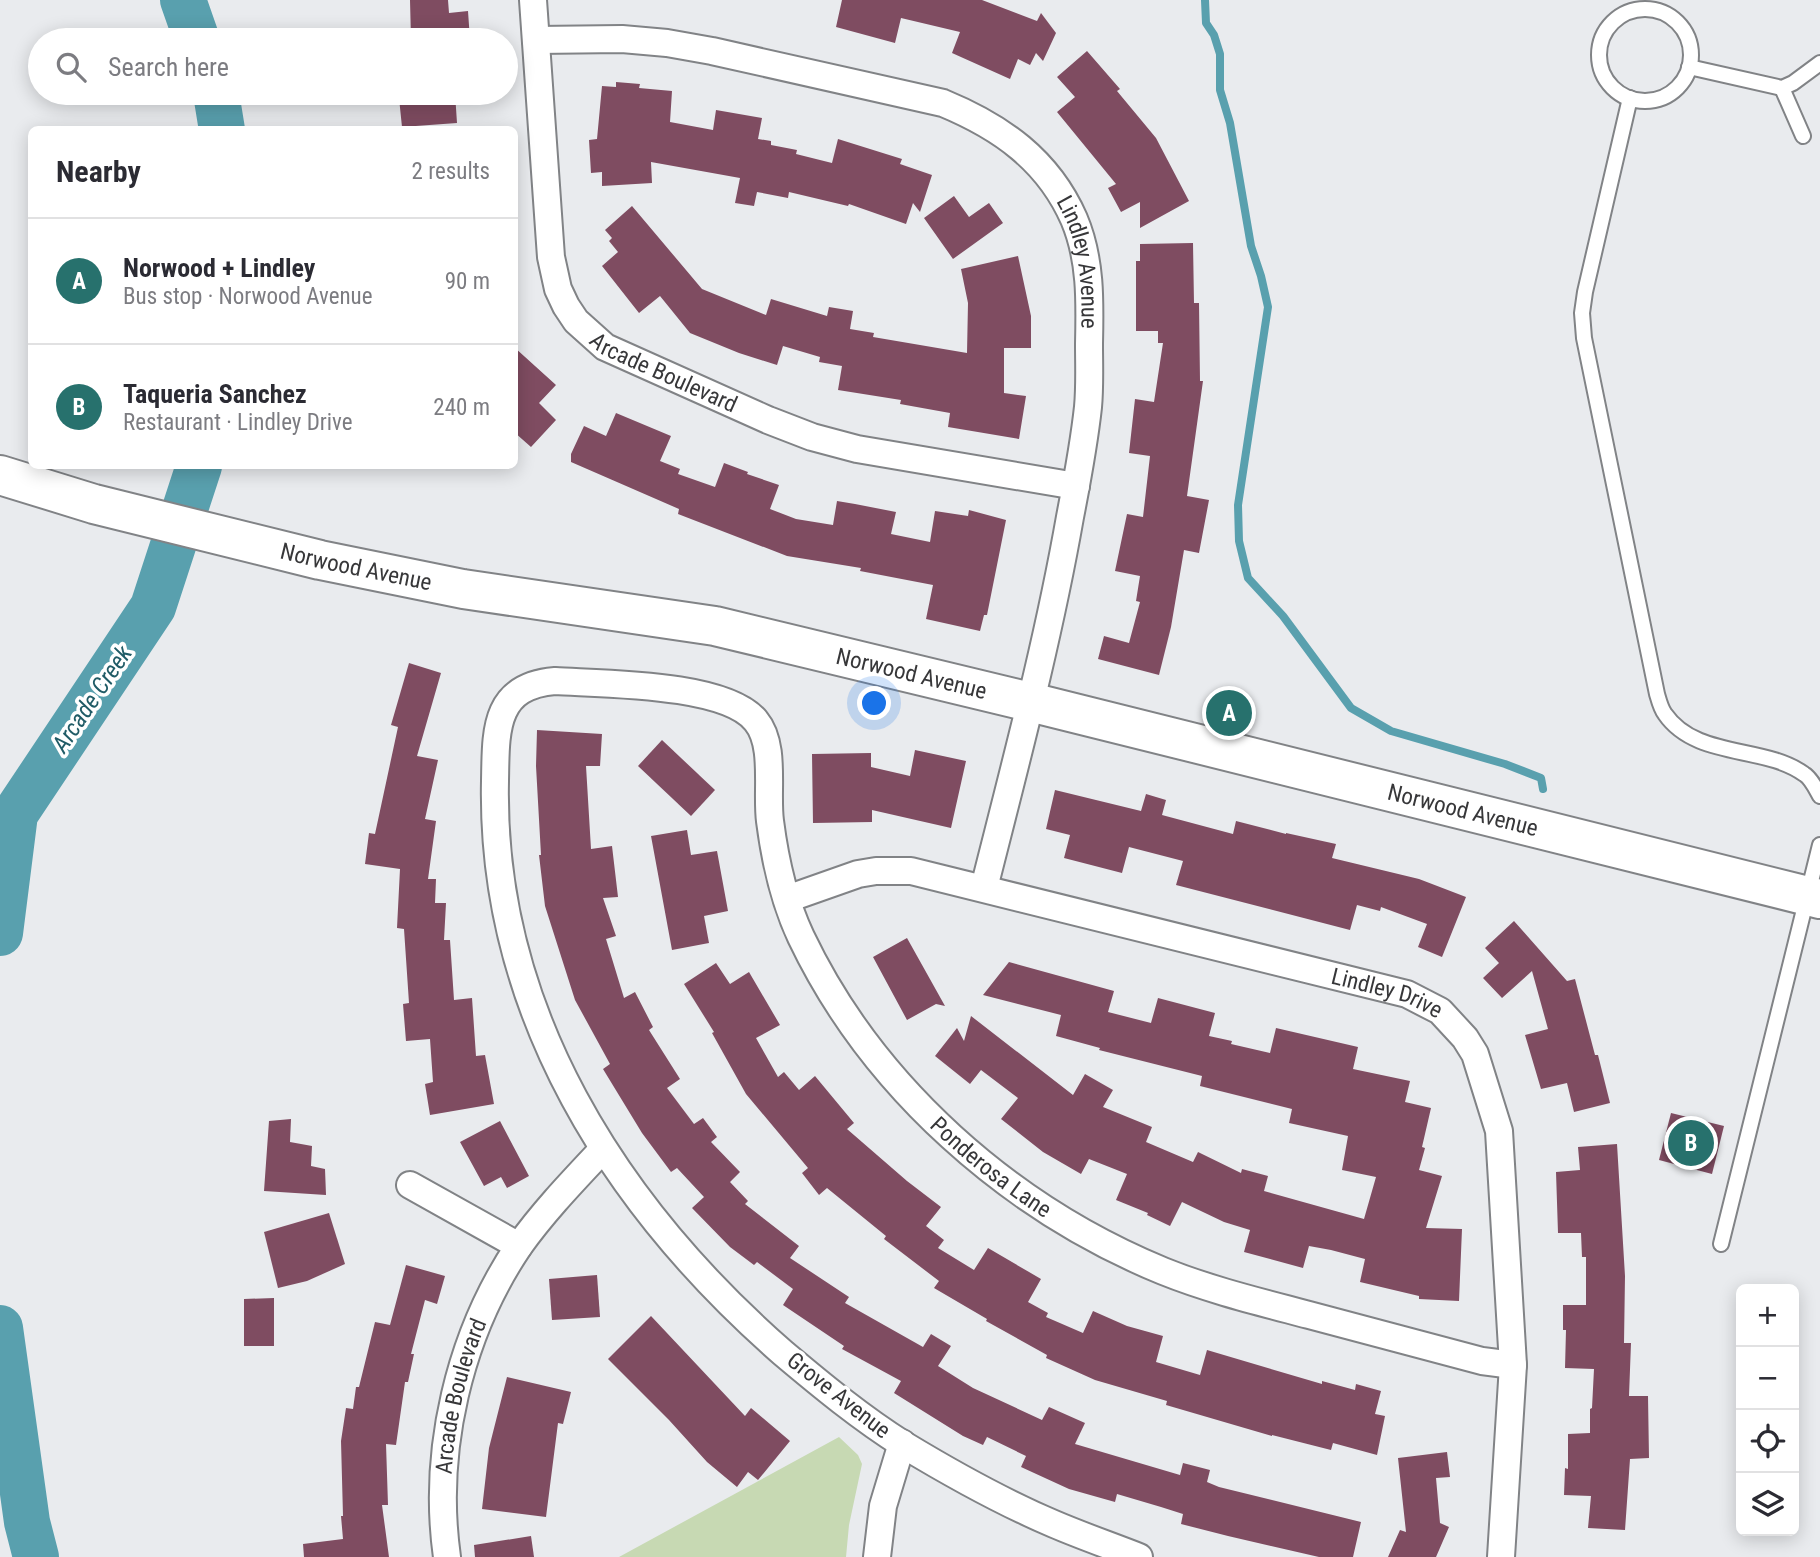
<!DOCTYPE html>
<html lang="en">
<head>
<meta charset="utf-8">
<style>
  :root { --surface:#fff; --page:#f2f2f3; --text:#2b2b33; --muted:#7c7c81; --line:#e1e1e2; --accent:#27716d }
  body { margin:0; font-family:"Roboto Condensed",sans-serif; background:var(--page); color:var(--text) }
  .controls { position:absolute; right:21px; bottom:21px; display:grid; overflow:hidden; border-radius:10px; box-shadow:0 4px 18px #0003 }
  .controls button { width:63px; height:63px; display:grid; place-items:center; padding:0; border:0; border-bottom:2px solid var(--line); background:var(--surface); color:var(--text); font:35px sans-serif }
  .you { position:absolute; left:875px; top:704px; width:24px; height:24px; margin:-18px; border:5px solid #fff; border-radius:50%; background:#1a73e8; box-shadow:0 0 0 10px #1a73e833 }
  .badge { display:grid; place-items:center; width:46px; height:46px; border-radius:50%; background:var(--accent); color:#fff; font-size:23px; font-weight:700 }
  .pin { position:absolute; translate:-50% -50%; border:4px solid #fff; box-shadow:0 2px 7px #0006 }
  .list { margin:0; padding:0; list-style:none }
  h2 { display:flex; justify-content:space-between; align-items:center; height:91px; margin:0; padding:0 28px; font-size:30px }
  h2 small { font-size:23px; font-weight:400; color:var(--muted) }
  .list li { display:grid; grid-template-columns:46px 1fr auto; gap:21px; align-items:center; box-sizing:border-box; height:126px; padding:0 28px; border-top:2px solid var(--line) }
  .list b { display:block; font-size:26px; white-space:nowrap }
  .list p { margin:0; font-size:23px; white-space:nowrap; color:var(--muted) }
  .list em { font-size:23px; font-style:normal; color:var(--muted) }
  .icon { flex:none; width:38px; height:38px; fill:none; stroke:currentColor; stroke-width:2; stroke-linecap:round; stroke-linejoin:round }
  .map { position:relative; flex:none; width:1820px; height:1557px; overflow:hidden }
  .search { position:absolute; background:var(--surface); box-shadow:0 4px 18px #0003; left:28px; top:28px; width:490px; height:77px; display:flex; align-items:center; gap:18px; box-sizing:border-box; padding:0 24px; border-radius:38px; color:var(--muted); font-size:26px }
  .panel { position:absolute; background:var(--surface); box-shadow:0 4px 18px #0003; left:28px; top:126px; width:490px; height:343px; border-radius:10px }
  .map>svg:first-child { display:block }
  .green { fill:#c7d9b3 }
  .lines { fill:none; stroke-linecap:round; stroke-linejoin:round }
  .stream { stroke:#59a0ae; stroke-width:8 }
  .river { stroke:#59a0ae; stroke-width:46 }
  .building { fill:#7f4c61 }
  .lane-casing { stroke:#818386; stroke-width:18 }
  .street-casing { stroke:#818386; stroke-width:30 }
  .secondary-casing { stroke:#818386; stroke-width:42 }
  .lane { stroke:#fff; stroke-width:14 }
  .street { stroke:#fff; stroke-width:26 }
  .secondary { stroke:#fff; stroke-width:38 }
  .labels { text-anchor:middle; stroke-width:7; stroke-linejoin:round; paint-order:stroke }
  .street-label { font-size:23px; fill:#373739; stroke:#fff }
  .water-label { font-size:24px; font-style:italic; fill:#205b66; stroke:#fff }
</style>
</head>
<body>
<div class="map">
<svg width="1820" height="1557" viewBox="0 0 1820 1557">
  <rect width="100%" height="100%" fill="#e9ebee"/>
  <path class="green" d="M839,1437L858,1455L862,1464L849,1525L846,1557H619Z"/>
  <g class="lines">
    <path class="stream" d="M1205,0L1206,23L1214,35L1220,54V90L1230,123L1251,246L1261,276L1268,307L1238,505L1239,541L1248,578L1283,616L1351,708L1391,731L1505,764L1541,778L1543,789"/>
    <g class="river">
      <path d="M183,0L197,40"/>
      <path d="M216,93L222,130"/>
      <path d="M0,933L15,814L153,607L199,466"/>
      <path d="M0,1328L27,1522L36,1557"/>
    </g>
  </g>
  <g class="building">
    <path d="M410,0H448L449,13L468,11L470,40H411Z"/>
    <path d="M842,0H982L1037,21L1041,13L1056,33L1043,61L1036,53L1030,65L1018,59L1010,79L952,53L960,32L901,18L895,43L836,27Z"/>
    <path d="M1087,51L1120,89L1117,91L1156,138L1189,201L1140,228V202L1121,212L1108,188L1116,184L1057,112L1075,97L1057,77Z"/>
    <path d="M616,82L640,84L639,88L672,91L670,122L713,130L716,110L762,118L758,139L771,141V145L797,150L796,154L832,163L838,139L902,159L900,164L932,175L920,212L913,203L906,224L849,204L848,206L789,192L788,198L757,192L754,206L735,203L740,178L651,162L652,183L602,186V172L591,173L589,140L597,139L602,86L616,87Z"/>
    <path d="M417,93H455L457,123L402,127L399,98L417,97Z"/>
    <path d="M954,196L969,217L989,203L1003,223L953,259L924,218Z"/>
    <path d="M632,206L702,289L766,315L771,299L827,316L829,307L853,311L850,329L874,333L873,337L967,353L968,303L961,269L1018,256L1031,316V348H1004V393L1026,396L1019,439L948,427L950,413L900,404L901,400L838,390L842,366L819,362L820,357L783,346L777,365L739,353L690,333L660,296L639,313L602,266L618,252L609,241L612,238L605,230Z"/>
    <path d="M1193,243L1194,303H1199L1200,381H1203L1187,496L1209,500L1199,553L1184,550L1171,627L1159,675L1098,659L1104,636L1129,643L1140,602L1136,601L1140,576L1115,571L1127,514L1143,517L1150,456L1129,453L1135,399L1154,402L1163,343H1158V331H1136V261H1140V244Z"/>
    <path d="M514,347L556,385L539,403L556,420L531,447L514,432Z"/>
    <path d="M616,413L671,436L660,461L680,469L678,474L715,487L724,463L748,472L747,474L779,485L770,509L796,519L833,525L837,501L855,504L896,512L891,534L930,542L935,511L968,516L969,510L1006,520L987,615H984L980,631L926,619L933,585L860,571L861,568L787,556L678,514L679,509L571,462V454L584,426L606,436Z"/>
    <path d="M409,663L441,673L417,756L438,760L425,819L436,821L428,879H436L435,903H446L444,940H450L454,1000L472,998L476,1056L485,1055L494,1104L430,1115L425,1084L433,1082L430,1039L406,1041L403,1004L409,1003L404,929L397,928L400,869L365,864L369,833L375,834L398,727L391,725Z"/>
    <path d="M537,730L602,734L600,766H586L591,849L612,846L618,897L603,898L616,936L606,939L624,998L635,992L653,1027L649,1030L680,1079L667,1088L694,1124L703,1118L717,1137L711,1142L740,1172L730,1182L748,1201L745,1204L799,1246L790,1258L849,1297L845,1303L923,1347L931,1334L951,1346L938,1366L973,1388L1042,1420L1049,1407L1085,1423L1075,1444L1180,1475L1183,1463L1210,1470L1207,1482L1219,1487L1361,1522L1353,1557H1319L1228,1536L1181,1524L1183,1514L1161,1507L1117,1494L1115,1502L1069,1489L1021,1467L1026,1456L987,1437L983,1445L963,1436L894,1393L901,1381L842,1349L844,1346L783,1305L793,1289L757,1262L754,1265L730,1247L692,1208L704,1197L677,1168L671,1172L642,1133L603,1069L610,1064L575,1000L545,906L539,855H541L536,766Z"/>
    <path d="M662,740L715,790L691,816L638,766Z"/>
    <path d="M915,750L966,761L951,828L872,810V822L813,823L812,754L871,753V767L910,776Z"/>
    <path d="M1055,790L1141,811L1146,794L1166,800L1162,815L1233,834L1236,821L1286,834V833L1336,844L1332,858L1419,879L1466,897L1442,957L1418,947L1427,924L1381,907L1380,911L1357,905L1350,930L1176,885L1183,861L1129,847L1122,873L1064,858L1070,835L1046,829Z"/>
    <path d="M687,830L691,855L717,851L728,911L704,916L709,943L672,950L651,836Z"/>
    <path d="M1514,921L1567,981L1575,979L1595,1055H1598L1610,1103L1574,1112L1567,1083L1541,1089L1525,1035L1548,1029L1532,971L1502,998L1483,978L1499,963L1485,948Z"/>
    <path d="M907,938L945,1006L936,1004L907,1020L873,957Z"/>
    <path d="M1009,962L1114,991L1108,1012L1151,1023L1158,998L1215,1013L1209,1036L1232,1041L1231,1044L1270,1053L1276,1028L1358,1047L1353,1069L1410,1081L1405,1102L1431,1108L1422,1147L1425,1148L1419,1170L1442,1176L1426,1228L1462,1229L1459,1301L1419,1299V1296L1360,1282L1365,1259L1331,1250L1309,1246L1303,1268L1244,1252L1250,1230L1224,1222L1182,1202L1170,1226L1147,1215L1148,1213L1116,1200L1127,1174L1089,1159L1081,1174L1043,1152L1001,1119L1018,1098L981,1070L970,1084L935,1056L957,1028L964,1041L971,1016L1073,1095L1085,1074L1113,1090L1103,1107L1152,1127L1146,1142L1193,1162L1198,1152L1241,1173L1242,1169L1268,1176L1264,1191L1364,1219L1376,1177L1342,1170L1348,1136L1289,1123L1292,1109L1200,1086L1202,1076L1099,1050L1100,1048L1056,1036L1061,1015L983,995Z"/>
    <path d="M716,963L730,984L749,972L780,1025L756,1038L778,1077L784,1072L799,1090L815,1076L854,1123L847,1129L907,1181L941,1207L926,1226L944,1240L938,1248L974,1270L988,1248L1041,1279L1028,1302L1048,1313L1046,1317L1083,1333L1093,1311L1127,1326L1163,1336L1156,1362L1200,1375L1207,1350L1322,1384V1381L1355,1390L1356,1384L1381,1391L1375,1414L1385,1416L1377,1455L1333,1443L1331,1450L1272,1435V1436L1166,1405L1167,1401L1095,1380L1046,1358L1047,1355L986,1321L987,1319L934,1288L939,1281L884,1239L886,1236L827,1188L819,1195L802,1173L808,1168L746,1094L712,1033L714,1032L684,984Z"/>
    <path d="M1671,1113L1724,1126L1712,1174L1659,1160Z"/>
    <path d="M291,1119L290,1142L312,1146L311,1166L325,1169L326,1195L264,1191L269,1121Z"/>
    <path d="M500,1121L529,1176L507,1188L501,1177L484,1186L460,1142Z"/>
    <path d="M1617,1144L1625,1276L1624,1343H1631L1629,1396H1648L1649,1458L1630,1459L1625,1530L1588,1528L1591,1496L1564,1495L1565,1468L1568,1469V1434L1590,1433V1409L1592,1408L1594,1369L1565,1368L1566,1330H1563V1305H1586V1257H1582L1581,1233H1558L1556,1172L1580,1170L1578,1147Z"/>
    <path d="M329,1213L345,1264L307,1281L278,1288L264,1232Z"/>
    <path d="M406,1265L445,1276L437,1304L425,1300L411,1354H414L408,1382H405L396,1445L386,1444L388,1505H382L389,1557H304L303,1544L343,1539L341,1516H343L341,1441L346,1408L353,1409L356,1387H359L375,1322L390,1325Z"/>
    <path d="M597,1275L600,1317L552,1320L549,1279Z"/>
    <path d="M274,1298V1346H244V1299Z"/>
    <path d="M651,1316L745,1416L751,1408L790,1441L758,1480L748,1472L737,1487L707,1462L669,1420L608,1359Z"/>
    <path d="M507,1377L571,1392L563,1424L558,1423L546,1517L482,1509L489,1448Z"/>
    <path d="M1447,1452L1450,1477L1436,1478L1440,1523L1449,1527L1436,1557H1388L1400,1530L1406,1532L1398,1458Z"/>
    <path d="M531,1536L534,1557H475L474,1545Z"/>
  </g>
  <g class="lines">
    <defs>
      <g id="lane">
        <circle cx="1645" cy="55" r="46"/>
        <path d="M1689,67L1782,88L1793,83L1820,63"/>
        <path d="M1782,88L1803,136"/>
        <path d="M1630,98L1585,292L1582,313L1584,338L1657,694C1659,701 1661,709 1665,714C1696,759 1764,745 1804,774C1811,778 1816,789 1820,796"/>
        <path d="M1721,1244L1820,845"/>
      </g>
      <g id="street">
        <path id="s1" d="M533,0L551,257L558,289L566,306L576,321L605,347L768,420L812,437L857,449L1076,486"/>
        <path id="s2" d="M536,40L622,39L667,43L712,51L943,103C1001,127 1048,160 1074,219C1091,259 1090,301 1089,344C1089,365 1090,386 1088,407C1084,444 1077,481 1070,517C1048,642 1015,765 984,888"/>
        <path id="s3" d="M787,899L858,874L876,871H911L1407,994L1440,1011L1465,1038L1475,1054L1499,1131L1513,1365L1501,1557"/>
        <path d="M410,1185L519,1246"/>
        <path id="s4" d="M447,1557C432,1451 459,1335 519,1246C544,1211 573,1181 603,1149"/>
        <path d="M877,1557L883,1506L902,1443"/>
        <path id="s5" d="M1139,1557C1111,1546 1082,1536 1054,1524C1002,1502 952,1474 904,1445C861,1418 821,1385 783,1353C615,1206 490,1011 495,781C496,732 493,686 555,681C603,684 726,683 756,721C776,745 766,791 770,821C775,860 784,901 801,937C873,1088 1010,1208 1163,1271C1210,1290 1260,1302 1309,1315C1367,1330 1424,1346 1482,1361L1513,1365"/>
      </g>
      <g id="secondary">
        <path id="s6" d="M0,475L94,504L320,560L463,589L715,626L1030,702L1820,899"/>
      </g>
    </defs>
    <use href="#lane" class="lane-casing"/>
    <use href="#street" class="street-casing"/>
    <use href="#secondary" class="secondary-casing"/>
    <use href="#lane" class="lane"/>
    <use href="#street" class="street"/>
    <use href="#secondary" class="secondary"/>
  </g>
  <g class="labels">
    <g class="street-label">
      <text dy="8" stroke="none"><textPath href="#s2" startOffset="637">Lindley Avenue</textPath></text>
      <text dy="8" stroke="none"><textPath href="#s1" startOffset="430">Arcade Boulevard</textPath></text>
      <text dy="8" stroke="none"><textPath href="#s6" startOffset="368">Norwood Avenue</textPath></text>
      <text dy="8" stroke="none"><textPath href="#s6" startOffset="934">Norwood Avenue</textPath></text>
      <text dy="8" stroke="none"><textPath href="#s6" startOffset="1502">Norwood Avenue</textPath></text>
      <text dy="8" stroke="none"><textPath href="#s3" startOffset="620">Lindley Drive</textPath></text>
      <text dy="8" stroke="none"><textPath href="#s5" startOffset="1942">Ponderosa Lane</textPath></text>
      <text transform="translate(839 1395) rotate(38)" y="8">Grove Avenue</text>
      <text dy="8" stroke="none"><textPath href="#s4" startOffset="163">Arcade Boulevard</textPath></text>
    </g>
    <g class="water-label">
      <text transform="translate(92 699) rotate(-56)" y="8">Arcade Creek</text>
    </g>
  </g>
</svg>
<div class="controls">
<button>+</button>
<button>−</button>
<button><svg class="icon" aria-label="locate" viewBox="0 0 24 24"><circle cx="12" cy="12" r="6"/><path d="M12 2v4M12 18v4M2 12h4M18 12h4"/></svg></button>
<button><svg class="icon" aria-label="layers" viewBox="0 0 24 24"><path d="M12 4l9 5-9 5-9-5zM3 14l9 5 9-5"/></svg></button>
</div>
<div class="you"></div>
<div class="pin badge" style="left:1229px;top:713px">A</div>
<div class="pin badge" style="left:1691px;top:1143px">B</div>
<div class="search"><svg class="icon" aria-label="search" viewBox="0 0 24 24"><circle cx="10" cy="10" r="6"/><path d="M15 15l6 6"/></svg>Search here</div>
<section class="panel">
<h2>Nearby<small>2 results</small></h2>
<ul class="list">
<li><span class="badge">A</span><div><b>Norwood + Lindley</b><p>Bus stop · Norwood Avenue</p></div><em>90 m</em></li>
<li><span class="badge">B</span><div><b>Taqueria Sanchez</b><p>Restaurant · Lindley Drive</p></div><em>240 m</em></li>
</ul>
</section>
</div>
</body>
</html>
